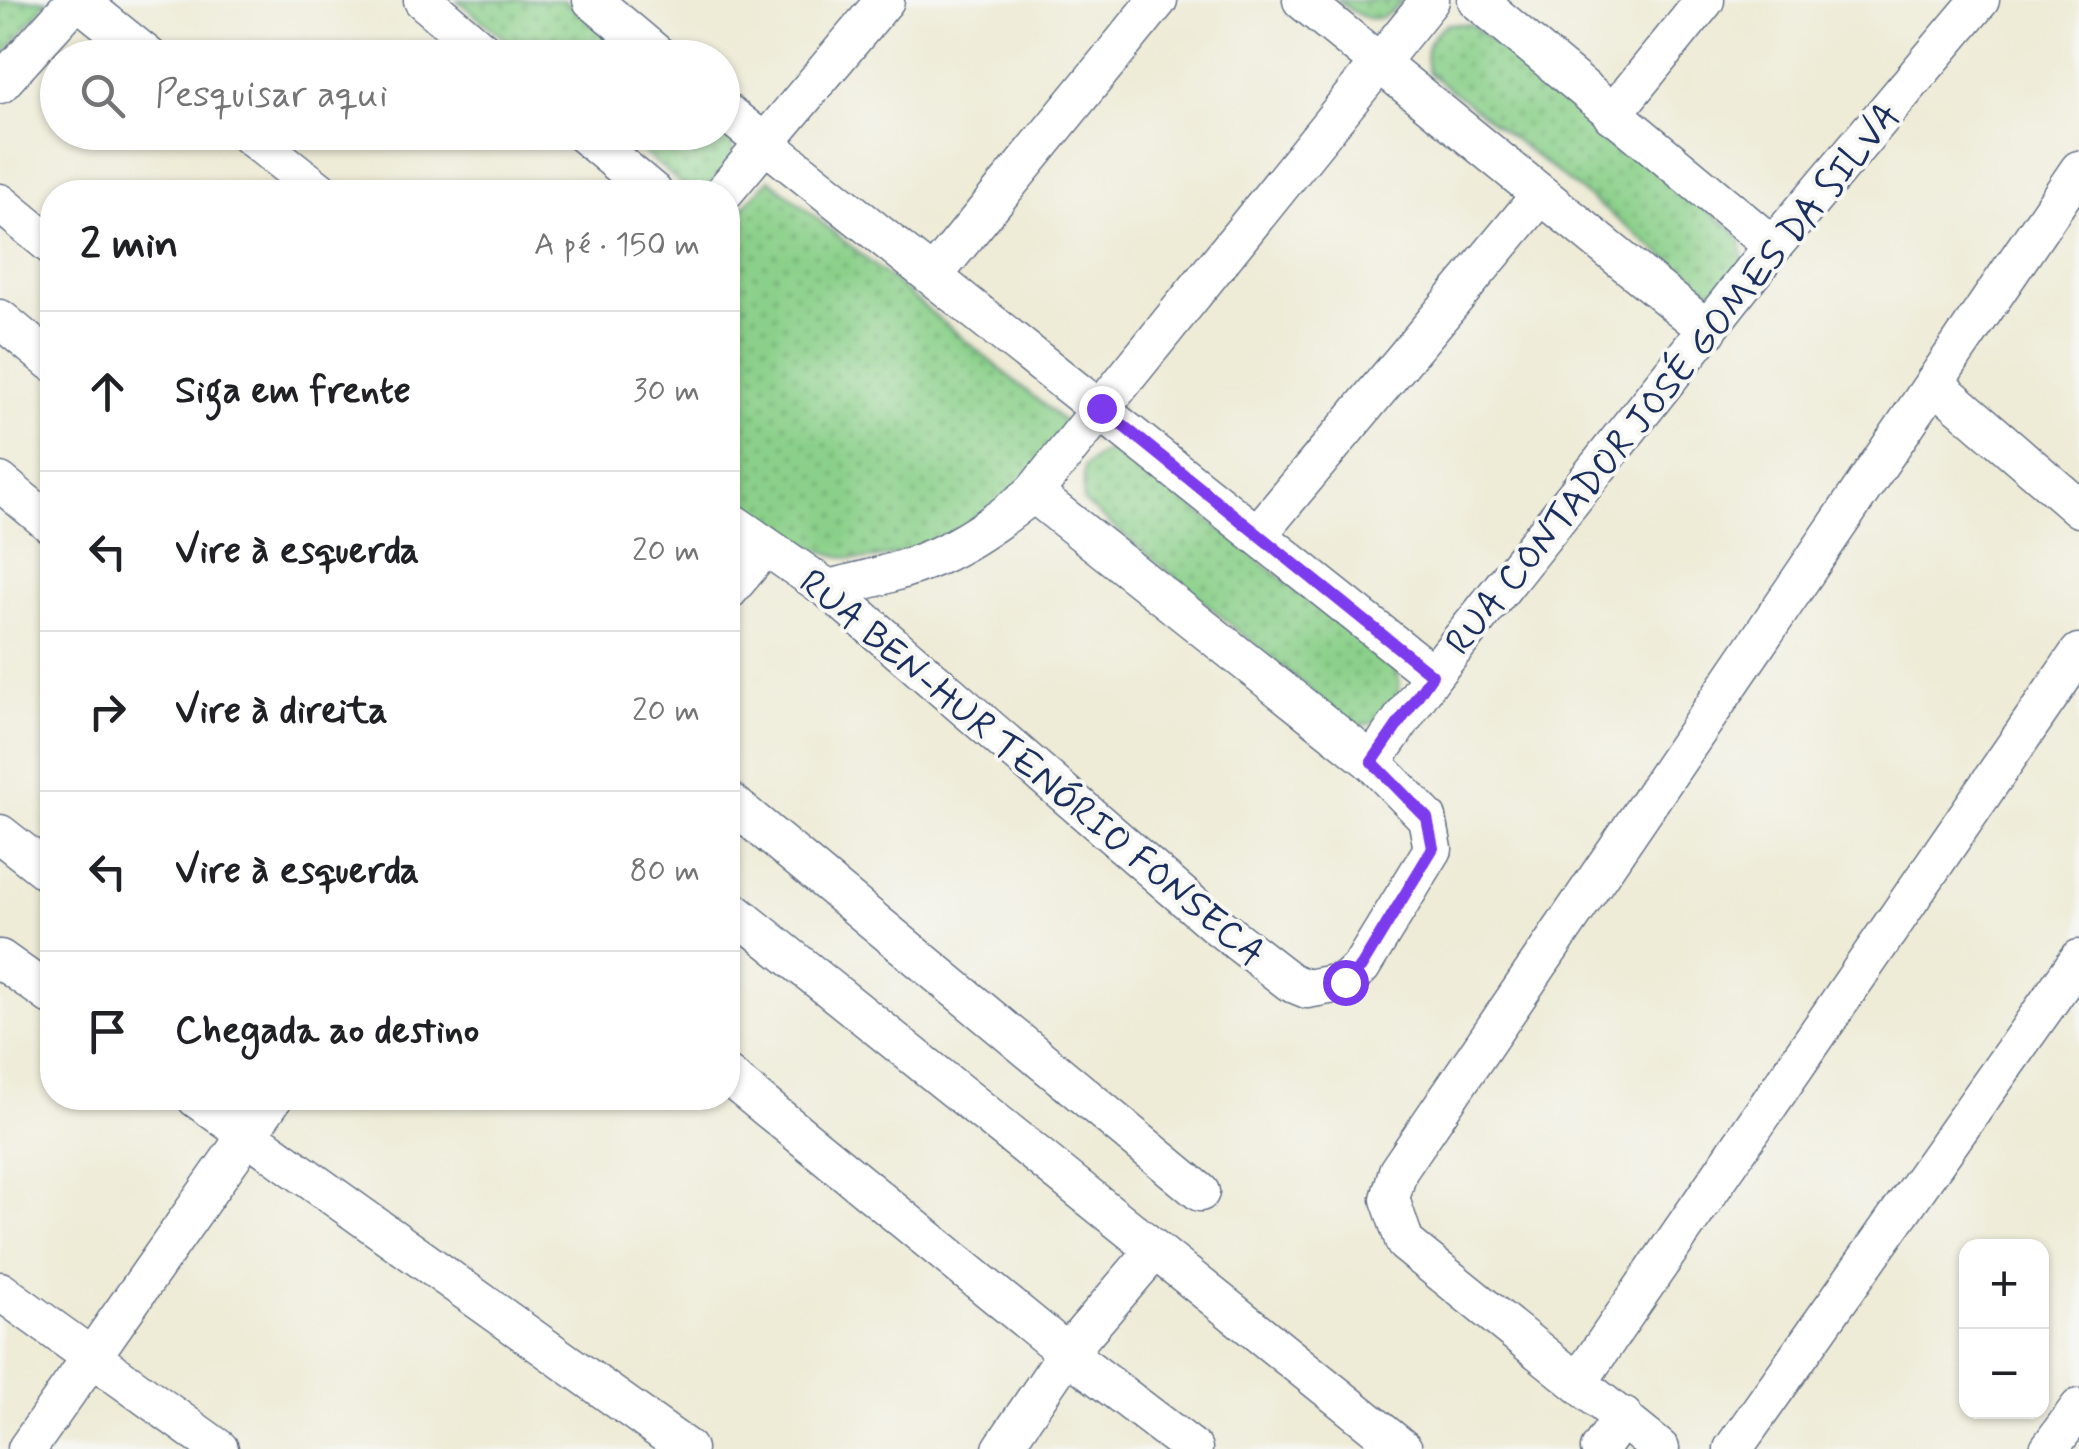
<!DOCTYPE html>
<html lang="pt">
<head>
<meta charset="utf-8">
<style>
  :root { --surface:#fff; --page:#f2f2f2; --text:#202124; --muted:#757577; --line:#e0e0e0 }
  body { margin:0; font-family:Mynerve,sans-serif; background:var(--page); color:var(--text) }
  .controls { position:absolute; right:30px; bottom:30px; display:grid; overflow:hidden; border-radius:20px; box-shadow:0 2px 8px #0004 }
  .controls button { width:90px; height:90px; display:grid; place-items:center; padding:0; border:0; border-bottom:2px solid var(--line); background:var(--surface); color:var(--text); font:50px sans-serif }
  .stop { position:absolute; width:30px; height:30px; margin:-22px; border:8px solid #7c3aed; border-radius:50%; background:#fff }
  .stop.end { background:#7c3aed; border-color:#fff; box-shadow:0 2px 10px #0008 }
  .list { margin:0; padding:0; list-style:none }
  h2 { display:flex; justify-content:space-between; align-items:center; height:130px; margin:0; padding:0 40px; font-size:42px }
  h2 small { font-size:32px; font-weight:400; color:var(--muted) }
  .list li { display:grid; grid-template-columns:65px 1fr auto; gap:30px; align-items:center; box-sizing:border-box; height:160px; padding:0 40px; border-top:2px solid var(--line) }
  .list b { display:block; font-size:38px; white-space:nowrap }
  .list em { font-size:32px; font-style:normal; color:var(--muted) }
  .icon { flex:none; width:55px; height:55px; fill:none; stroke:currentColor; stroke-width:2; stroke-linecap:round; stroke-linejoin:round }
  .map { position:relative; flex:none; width:2079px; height:1449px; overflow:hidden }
  .search { position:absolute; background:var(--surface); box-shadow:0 2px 8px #0004; left:40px; top:40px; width:700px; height:110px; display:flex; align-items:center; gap:25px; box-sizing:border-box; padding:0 35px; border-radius:55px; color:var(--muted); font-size:38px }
  .panel { position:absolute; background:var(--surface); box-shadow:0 2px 8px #0004; left:40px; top:180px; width:700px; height:930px; border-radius:40px }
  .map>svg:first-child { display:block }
  .grass { fill:url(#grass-dots); stroke:#538074; stroke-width:2.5 }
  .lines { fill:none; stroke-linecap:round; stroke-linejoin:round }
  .minor-casing { stroke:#657188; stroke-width:41 }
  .minor { stroke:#fff; stroke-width:38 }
  .route { stroke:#7c3aed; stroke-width:12 }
  .labels { text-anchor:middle; stroke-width:8; stroke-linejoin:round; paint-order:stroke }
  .street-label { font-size:38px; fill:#1b2f5e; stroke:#f6f6f2 }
</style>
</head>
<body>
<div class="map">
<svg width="2079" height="1449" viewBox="0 0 2079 1449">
  <defs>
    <pattern id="grass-dots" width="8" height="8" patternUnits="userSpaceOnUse" patternTransform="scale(2.5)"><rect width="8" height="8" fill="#8bd08a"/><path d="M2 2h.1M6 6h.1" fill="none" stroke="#71a974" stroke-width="1.8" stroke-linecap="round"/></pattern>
  </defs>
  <rect width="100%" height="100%" fill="#f6f6f2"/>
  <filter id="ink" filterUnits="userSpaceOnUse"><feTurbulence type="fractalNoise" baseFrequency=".01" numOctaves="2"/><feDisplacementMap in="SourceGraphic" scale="20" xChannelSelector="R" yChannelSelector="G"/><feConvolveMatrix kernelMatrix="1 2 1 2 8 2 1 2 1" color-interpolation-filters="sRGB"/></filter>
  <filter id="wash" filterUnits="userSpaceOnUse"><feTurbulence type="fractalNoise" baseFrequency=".0048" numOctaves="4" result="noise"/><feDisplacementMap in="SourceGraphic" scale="40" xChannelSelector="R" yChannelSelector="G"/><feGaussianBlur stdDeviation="2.25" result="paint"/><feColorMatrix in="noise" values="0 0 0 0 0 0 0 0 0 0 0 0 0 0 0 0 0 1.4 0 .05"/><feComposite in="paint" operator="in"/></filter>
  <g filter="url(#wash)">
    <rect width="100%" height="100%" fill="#eeebd6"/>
    <g class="grass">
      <path d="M0,0H48L0,60Z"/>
      <path d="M457,0H564L634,57H527Z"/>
      <path d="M1337,0H1402C1381,30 1360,19 1337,0Z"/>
      <path d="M1447,24H1470L1741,236L1743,260L1720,287L1708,290L1429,73C1422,51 1428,36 1447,24Z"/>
      <path d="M722,132L731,137L734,160C718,178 712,190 687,188L619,133Z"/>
      <path d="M769,179L1068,425C1051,446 1035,474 1015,491C977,524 920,554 869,559C828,563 753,521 728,490V224Z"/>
      <path d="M1114,450L1125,452L1398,672C1404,704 1385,727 1352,725L1083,501L1084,467L1102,453Z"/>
    </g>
  </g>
  <g filter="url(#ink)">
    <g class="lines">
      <defs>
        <g id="minor">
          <path d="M78,0L150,58"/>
          <path d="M423,0L491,58"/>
          <path d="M592,0L661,58"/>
          <path d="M1302,0L1708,330"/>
          <path d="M1477,0L1773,246"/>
          <path d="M0,84L76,0"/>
          <path d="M722,109L1433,675"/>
          <path d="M1612,115L1705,0"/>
          <path d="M245,132L321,192"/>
          <path d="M581,132L653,192"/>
          <path d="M724,192L885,0"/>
          <path d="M0,203L52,246"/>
          <path d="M933,276L1158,0"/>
          <path d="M0,319L52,362"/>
          <path d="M1934,383L2079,508"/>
          <path d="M0,482L52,525"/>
          <path d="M728,520L828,589L1215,924L1290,982L1307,989L1345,982L1361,967L1433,849L1427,818L1372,762L1033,493"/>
          <path d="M1257,535L1540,196"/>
          <path d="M828,589C921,567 958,555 1033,493L1430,0"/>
          <path d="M728,591L765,547"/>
          <path d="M1372,762L1433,675L1773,246L1980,0"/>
          <path d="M728,800L1200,1192"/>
          <path d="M0,834L52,875"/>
          <path d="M728,907L1403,1449"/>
          <path d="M0,959L52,996"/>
          <path d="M728,1076L1067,1353L1193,1449"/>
          <path d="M196,1098L687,1449"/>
          <path d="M0,1291L219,1449"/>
          <path d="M1579,1381L2079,653"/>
          <path d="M27,1449L273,1098"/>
          <path d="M1002,1449L1067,1353L1154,1251"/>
          <path d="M1600,1449L1623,1416"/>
          <path d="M1660,1449L1405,1243L1390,1199L1398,1171L2079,170"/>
          <path d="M1733,1449L2079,959"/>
          <path d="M2049,1449L2079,1408"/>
        </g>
      </defs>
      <use href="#minor" class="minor-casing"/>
      <use href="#minor" class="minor"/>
    </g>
  </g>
  <g class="lines" filter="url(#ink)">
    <path class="route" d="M1101,408L1432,675L1372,762L1427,818L1433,848L1361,967L1345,982"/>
  </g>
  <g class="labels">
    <g class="street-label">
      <text transform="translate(1672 378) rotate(-51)" y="13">RUA CONTADOR JOSÉ GOMES DA SILVA</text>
      <text transform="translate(1033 767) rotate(40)" y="13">RUA BEN-HUR TENÓRIO FONSECA</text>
    </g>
  </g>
</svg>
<div class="controls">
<button>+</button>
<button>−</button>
</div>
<div class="stop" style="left:1345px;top:982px"></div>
<div class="stop end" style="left:1101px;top:408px"></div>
<div class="search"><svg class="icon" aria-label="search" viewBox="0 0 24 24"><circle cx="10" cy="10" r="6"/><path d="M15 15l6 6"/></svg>Pesquisar aqui</div>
<section class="panel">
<h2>2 min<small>A pé · 150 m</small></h2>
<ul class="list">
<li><svg class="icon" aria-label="ahead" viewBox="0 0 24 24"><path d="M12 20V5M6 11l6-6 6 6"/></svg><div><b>Siga em frente</b></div><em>30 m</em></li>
<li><svg class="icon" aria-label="left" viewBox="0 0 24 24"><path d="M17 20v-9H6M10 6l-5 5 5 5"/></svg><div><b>Vire à esquerda</b></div><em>20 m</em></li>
<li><svg class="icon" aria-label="right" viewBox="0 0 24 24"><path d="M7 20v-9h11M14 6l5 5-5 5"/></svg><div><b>Vire à direita</b></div><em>20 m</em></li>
<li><svg class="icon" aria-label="left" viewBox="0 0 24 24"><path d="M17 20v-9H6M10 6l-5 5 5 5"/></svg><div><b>Vire à esquerda</b></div><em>80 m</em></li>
<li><svg class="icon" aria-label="arrive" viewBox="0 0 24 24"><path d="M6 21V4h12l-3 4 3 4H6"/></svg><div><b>Chegada ao destino</b></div></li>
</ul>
</section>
</div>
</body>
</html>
